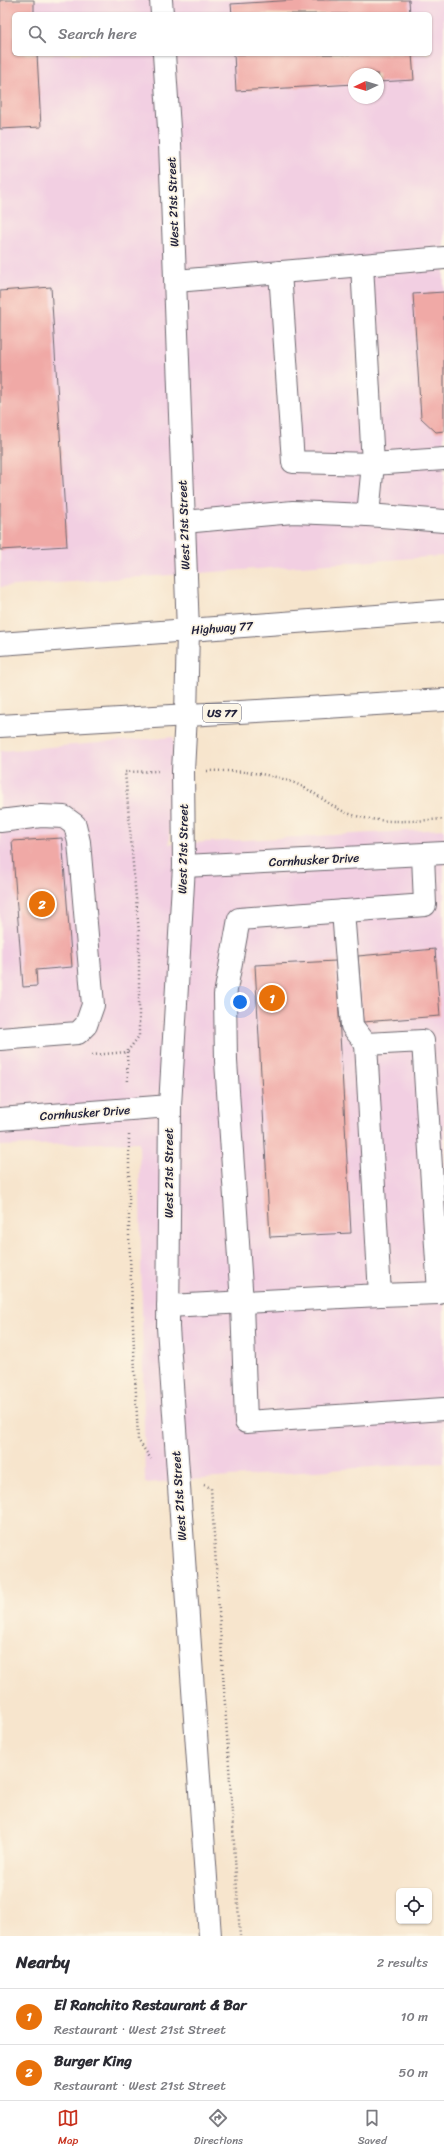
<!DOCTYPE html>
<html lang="en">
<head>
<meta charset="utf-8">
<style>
  :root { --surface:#fff; --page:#f2f2f3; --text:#2b2b33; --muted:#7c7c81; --line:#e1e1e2; --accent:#c8321e }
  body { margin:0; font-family:Sriracha,sans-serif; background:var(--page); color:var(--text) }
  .controls { position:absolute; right:12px; bottom:12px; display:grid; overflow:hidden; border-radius:6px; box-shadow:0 1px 3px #0004 }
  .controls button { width:36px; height:36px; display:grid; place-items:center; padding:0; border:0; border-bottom:1px solid var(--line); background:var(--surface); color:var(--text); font:20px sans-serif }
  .compass { position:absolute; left:348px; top:68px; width:36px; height:36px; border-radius:50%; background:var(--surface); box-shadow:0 1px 3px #0004; rotate:266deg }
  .you { position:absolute; left:240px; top:1002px; width:14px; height:14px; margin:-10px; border:3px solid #fff; border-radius:50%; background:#1a73e8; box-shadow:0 0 0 6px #1a73e833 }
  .badge { display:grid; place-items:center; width:26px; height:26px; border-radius:50%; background:var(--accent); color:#fff; font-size:13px; font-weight:700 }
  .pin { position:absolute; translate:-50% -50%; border:2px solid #fff; box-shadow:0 1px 4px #0006 }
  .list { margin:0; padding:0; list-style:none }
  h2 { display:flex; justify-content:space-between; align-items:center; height:52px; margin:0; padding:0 16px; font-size:17px }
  h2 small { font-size:13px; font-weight:400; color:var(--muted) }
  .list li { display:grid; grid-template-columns:26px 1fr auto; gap:12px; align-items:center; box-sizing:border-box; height:56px; padding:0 16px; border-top:1px solid var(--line) }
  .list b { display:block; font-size:15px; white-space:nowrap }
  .list p { margin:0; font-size:13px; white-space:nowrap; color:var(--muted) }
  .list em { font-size:13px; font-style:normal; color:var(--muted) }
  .icon { flex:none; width:22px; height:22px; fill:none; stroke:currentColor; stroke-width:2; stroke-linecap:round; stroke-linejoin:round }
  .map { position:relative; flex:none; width:444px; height:1936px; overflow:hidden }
  .search { position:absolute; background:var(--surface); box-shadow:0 1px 3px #0004; left:12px; right:12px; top:12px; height:44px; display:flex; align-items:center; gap:10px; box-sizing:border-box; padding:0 14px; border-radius:6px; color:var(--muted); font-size:15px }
  .sheet { height:164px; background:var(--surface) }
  nav { display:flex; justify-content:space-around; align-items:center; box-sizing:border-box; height:56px; border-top:1px solid var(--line); background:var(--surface); font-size:11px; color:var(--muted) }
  nav a { display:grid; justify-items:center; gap:2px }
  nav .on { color:var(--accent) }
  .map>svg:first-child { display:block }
  .built { fill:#f2cfe2; fill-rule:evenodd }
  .building { fill:#f0a9a6 }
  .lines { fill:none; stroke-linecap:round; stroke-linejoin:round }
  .minor-casing { stroke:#6d666e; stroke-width:24 }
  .major-casing { stroke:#6d666e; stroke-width:24 }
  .highway-casing { stroke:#6d666e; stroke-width:24 }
  .path { stroke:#6d666e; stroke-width:2.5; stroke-dasharray:1 3; stroke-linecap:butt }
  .minor { stroke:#fff; stroke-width:22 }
  .major { stroke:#fff; stroke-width:22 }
  .highway { stroke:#fff; stroke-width:22 }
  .labels { text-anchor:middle; stroke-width:3.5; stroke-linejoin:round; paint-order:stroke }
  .shield { fill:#fcf5e5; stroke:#63616e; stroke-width:1 }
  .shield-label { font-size:11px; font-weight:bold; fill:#22223b }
  .street-label { font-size:12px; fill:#22223b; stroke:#fcf5e5 }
</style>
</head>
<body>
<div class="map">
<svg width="444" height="1936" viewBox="0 0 444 1936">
  <rect width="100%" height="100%" fill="#fcf5e5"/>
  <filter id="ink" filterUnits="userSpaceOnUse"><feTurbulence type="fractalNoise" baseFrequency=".025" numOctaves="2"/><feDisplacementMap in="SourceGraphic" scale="8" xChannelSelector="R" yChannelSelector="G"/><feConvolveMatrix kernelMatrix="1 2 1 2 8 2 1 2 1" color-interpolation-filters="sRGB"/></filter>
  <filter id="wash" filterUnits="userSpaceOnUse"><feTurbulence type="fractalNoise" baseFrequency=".012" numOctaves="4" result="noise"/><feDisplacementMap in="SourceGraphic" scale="16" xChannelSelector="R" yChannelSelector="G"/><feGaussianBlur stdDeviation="0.9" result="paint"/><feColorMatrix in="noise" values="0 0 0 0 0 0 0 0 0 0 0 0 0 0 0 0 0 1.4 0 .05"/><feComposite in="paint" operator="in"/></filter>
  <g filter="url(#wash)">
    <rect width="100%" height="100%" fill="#f7e5cd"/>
    <g class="built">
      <path d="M0,0H444V556L0,587ZM14,14H430V54H14ZM354,74H378V98H354Z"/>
      <path d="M174,737L169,844L444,829V1462L145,1483L139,1142L0,1146V751Z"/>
    </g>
    <g id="blocks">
      <g class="building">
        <path d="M0,0H34V14H14V54H37L41,127L0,129Z"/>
        <path d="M296,0H409L410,14H232L231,4Z"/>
        <path d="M234,54H412L414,80L378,82V74H354V84L236,91Z"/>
        <path d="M51,287L67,546L0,550V291Z"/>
        <path d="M444,292V431L436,432L421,418L413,294Z"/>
        <path d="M62,838L72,967L36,970L37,986L23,987L12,841Z"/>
        <path d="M435,949L440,1016L363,1022L358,956Z"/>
        <path d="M336,961L351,1233L270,1237L255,965Z"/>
      </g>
    </g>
  </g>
  <g filter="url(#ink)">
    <use href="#blocks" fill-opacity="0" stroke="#6d666e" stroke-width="1"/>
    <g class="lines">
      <defs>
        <g id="minor">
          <path d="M362,265L373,464L368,515"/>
          <path d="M280,272L293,462L373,464L444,459"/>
          <path d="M176,281L444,258"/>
          <path d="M184,522L293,512L368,515L444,521"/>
          <path d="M186,715L183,771L184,866L170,1106L168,1327L210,1936"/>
          <path d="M0,821L41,816L64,817L75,825L79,842L93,1005L86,1025L78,1033L0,1039"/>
          <path d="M423,855L425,905L239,919L225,995L226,1061L242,1303L246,1422L444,1409"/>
          <path d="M184,866L444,853"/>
          <path d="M343,911L352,1026L366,1044"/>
          <path d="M0,1119L170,1106"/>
          <path d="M168,1306L380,1295L366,1044L423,1041L439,1293L380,1295"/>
        </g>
        <g id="major">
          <path d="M161,0L162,14"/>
          <path d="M164,54L170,143L188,631L186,715"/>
        </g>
        <g id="highway">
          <path d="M0,644L444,611"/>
          <path d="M0,726L444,700"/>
        </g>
      </defs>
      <use href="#minor" class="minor-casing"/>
      <use href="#major" class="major-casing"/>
      <use href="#highway" class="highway-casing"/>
      <g class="path">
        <path d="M207,771C236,770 277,773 303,787C321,796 333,809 353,815C383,824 413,821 444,819"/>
        <path d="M127,1052L128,1084"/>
        <path d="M92,1055L127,1052L139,1036V933L125,772L158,771"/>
        <path d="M129,1135V1235L138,1440L151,1459"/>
        <path d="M204,1485L211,1488L240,1936"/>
      </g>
      <use href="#minor" class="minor"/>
      <use href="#major" class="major"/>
      <use href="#highway" class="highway"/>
    </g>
  </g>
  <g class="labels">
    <rect class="shield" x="203" y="704" width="38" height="18" rx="3"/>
    <g class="shield-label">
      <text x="222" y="717">US 77</text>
    </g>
    <g class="street-label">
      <text transform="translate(173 202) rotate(-92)" y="4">West 21st Street</text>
      <text transform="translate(184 525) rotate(-92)" y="4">West 21st Street</text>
      <text transform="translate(222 628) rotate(-4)" y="4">Highway 77</text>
      <text transform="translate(183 849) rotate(-89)" y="4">West 21st Street</text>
      <text transform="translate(314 860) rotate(-3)" y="4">Cornhusker Drive</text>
      <text transform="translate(85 1113) rotate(-4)" y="4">Cornhusker Drive</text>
      <text transform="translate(169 1173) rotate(-90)" y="4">West 21st Street</text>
      <text transform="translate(179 1496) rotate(-94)" y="4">West 21st Street</text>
    </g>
  </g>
</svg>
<div class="controls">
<button><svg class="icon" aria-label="locate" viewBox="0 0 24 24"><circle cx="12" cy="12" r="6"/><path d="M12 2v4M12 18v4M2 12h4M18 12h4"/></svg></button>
</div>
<svg class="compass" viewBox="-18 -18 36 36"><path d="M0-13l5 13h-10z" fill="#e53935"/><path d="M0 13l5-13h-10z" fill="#7c7c81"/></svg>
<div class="you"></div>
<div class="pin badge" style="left:272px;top:998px;background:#e8710a">1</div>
<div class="pin badge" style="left:42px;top:904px;background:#e8710a">2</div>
<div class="search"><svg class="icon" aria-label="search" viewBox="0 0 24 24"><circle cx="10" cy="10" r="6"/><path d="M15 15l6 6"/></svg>Search here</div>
</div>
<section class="sheet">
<h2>Nearby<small>2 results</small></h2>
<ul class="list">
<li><span class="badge" style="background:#e8710a">1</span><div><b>El Ranchito Restaurant &amp; Bar</b><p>Restaurant · West 21st Street</p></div><em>10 m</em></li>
<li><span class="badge" style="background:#e8710a">2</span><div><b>Burger King</b><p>Restaurant · West 21st Street</p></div><em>50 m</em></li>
</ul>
</section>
<nav>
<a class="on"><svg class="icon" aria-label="map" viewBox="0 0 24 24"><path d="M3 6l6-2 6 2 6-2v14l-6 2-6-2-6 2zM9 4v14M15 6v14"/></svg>Map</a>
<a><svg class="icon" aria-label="directions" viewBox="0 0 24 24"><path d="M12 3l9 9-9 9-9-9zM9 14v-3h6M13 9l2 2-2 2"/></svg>Directions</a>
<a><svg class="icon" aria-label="saved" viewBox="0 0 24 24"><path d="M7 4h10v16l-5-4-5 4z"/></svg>Saved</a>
</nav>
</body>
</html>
